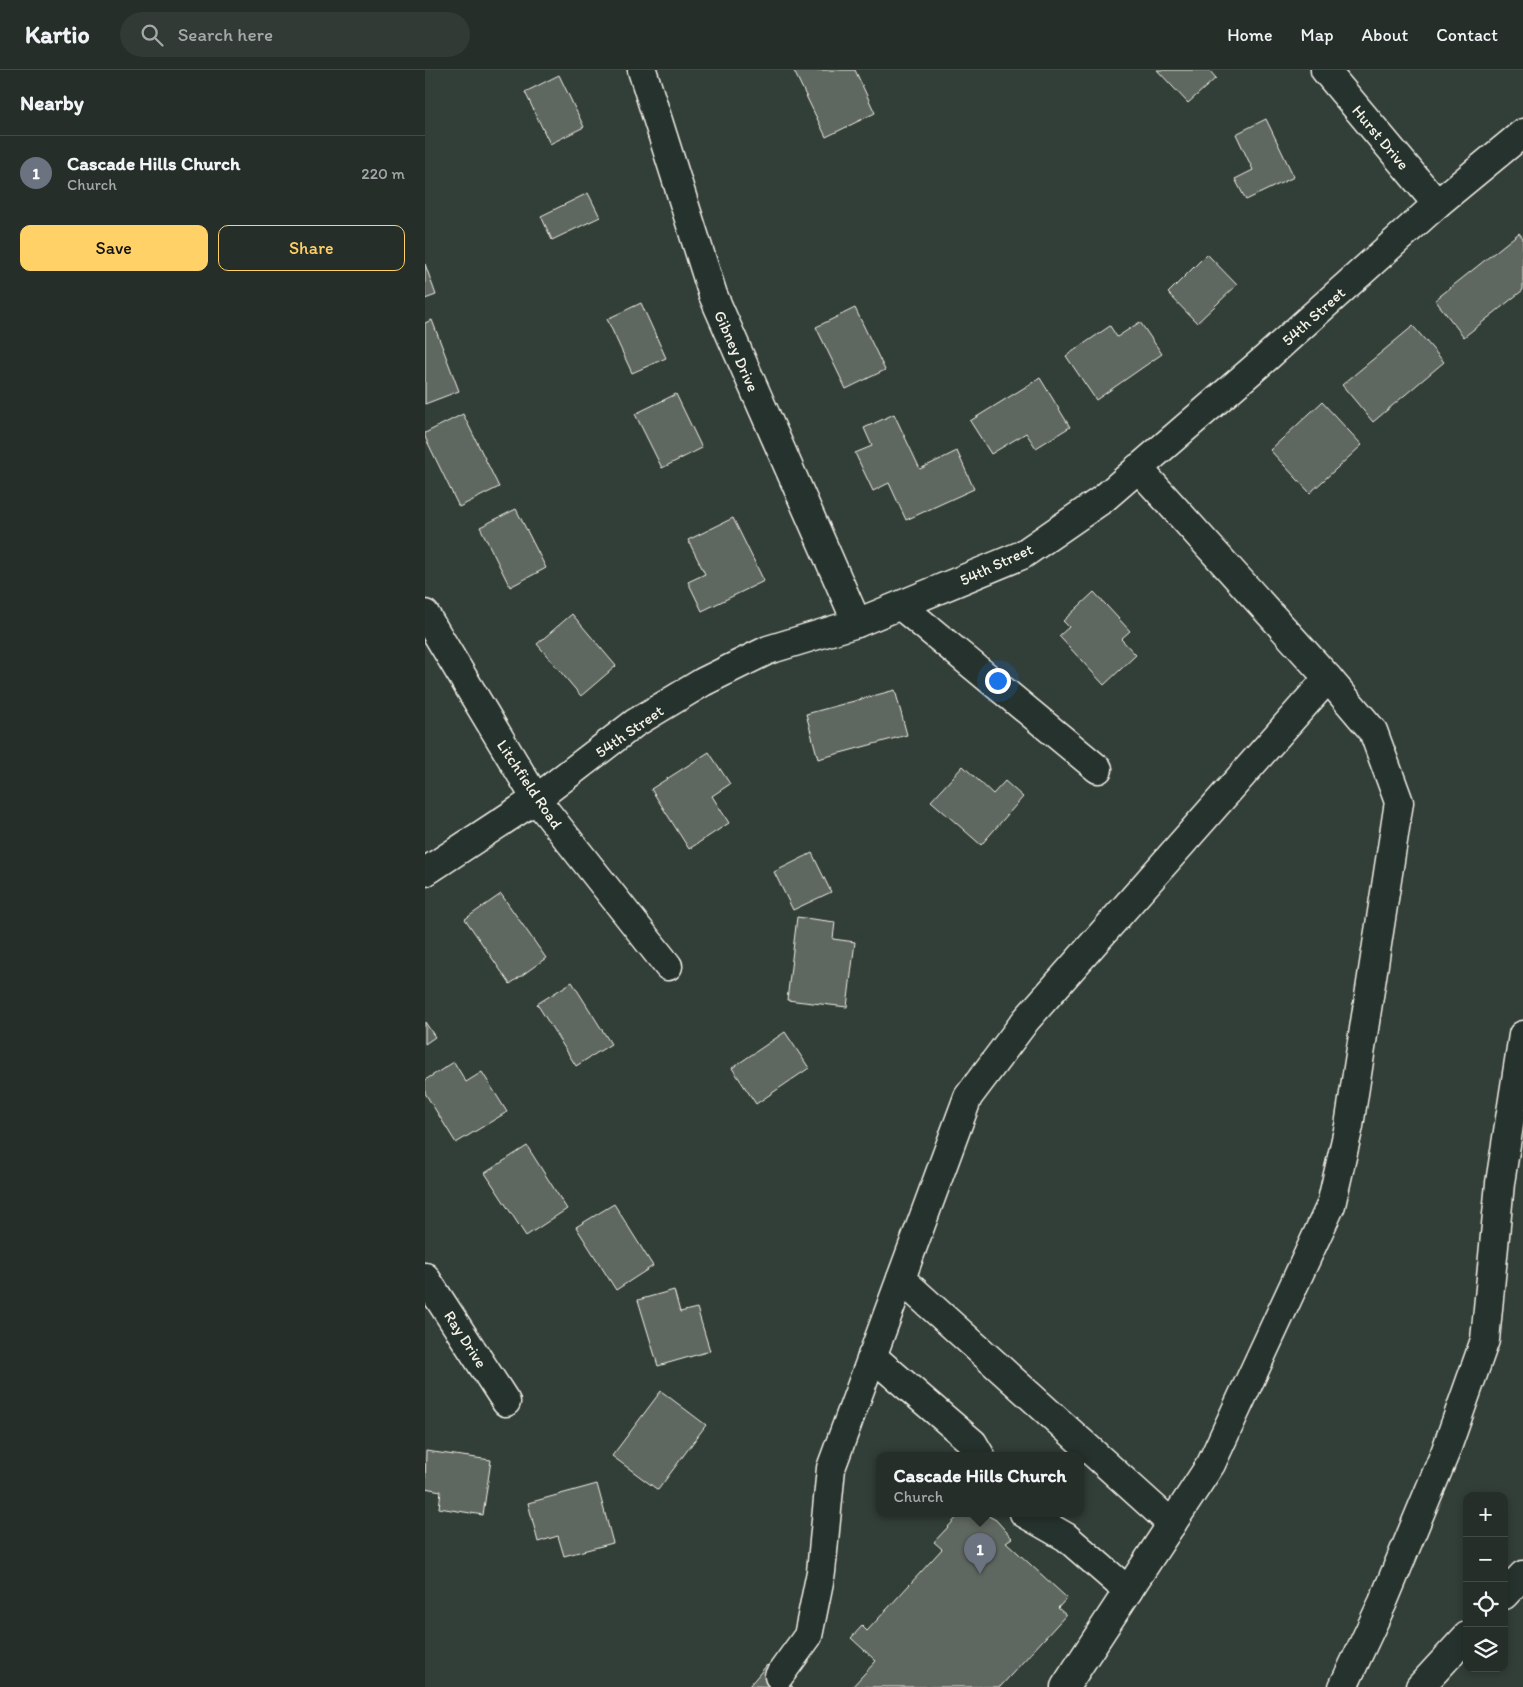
<!DOCTYPE html>
<html lang="en">
<head>
<meta charset="utf-8">
<style>
  :root { --surface:#262e2a; --page:#323a36; --text:#f1f3f6; --muted:#a4a8a8; --line:#424a47; --accent:#ffd166 }
  body { margin:0; font-family:Itim,sans-serif; background:var(--page); color:var(--text) }
  .controls { position:absolute; right:15px; bottom:15px; display:grid; overflow:hidden; border-radius:10px; box-shadow:0 2px 8px #0003 }
  .controls button { width:45px; height:45px; display:grid; place-items:center; padding:0; border:0; border-bottom:1px solid var(--line); background:var(--surface); color:var(--text); font:25px sans-serif }
  .you { position:absolute; left:572px; top:610px; width:18px; height:18px; margin:-12px; border:4px solid #fff; border-radius:50%; background:#1a73e8; box-shadow:0 0 0 8px #1a73e833 }
  .badge { display:grid; place-items:center; width:32px; height:32px; border-radius:50%; background:var(--accent); color:#fff; font-size:16px; font-weight:700 }
  .pin { position:absolute; translate:-50% -41px; filter:drop-shadow(0 1px 2px #0008) }
  .pin::after { content:''; position:absolute; top:26px; width:18px; height:15px; background:inherit; clip-path:polygon(0 0,100% 0,50% 100%) }
  .popup { position:absolute; left:451px; top:1382px; width:208px; height:65px; box-sizing:border-box; display:grid; place-content:center; border-radius:10px; background:var(--surface); filter:drop-shadow(0 1px 4px #0005); font-size:16px; white-space:nowrap; color:var(--muted) }
  .popup b { font-size:19px; color:var(--text) }
  .popup::after { content:''; position:absolute; left:50%; top:100%; margin-left:-10px; border:10px solid transparent; border-top-color:var(--surface) }
  .list { margin:0; padding:0; list-style:none }
  h2 { display:flex; justify-content:space-between; align-items:center; height:65px; margin:0; padding:0 20px; font-size:21px }
  h2 small { font-size:16px; font-weight:400; color:var(--muted) }
  .list li { display:grid; grid-template-columns:32px 1fr auto; gap:15px; align-items:center; box-sizing:border-box; height:75px; padding:0 20px; border-top:1px solid var(--line) }
  .list b { display:block; font-size:19px; white-space:nowrap }
  .list p { margin:0; font-size:16px; white-space:nowrap; color:var(--muted) }
  .list em { font-size:16px; font-style:normal; color:var(--muted) }
  .actions { display:flex; gap:10px; padding:15px 20px }
  .actions a { flex:1; padding:11px 0; border:1px solid var(--accent); border-radius:10px; text-align:center; font-size:18px; color:var(--accent) }
  .actions .main { background:var(--accent); color:#111 }
  .icon { flex:none; width:28px; height:28px; fill:none; stroke:currentColor; stroke-width:2; stroke-linecap:round; stroke-linejoin:round }
  .map { position:relative; flex:none; width:1098px; height:1617px; overflow:hidden }
  header { display:flex; align-items:center; gap:30px; box-sizing:border-box; height:70px; padding:0 25px; background:var(--surface); border-bottom:1px solid var(--line) }
  header strong { font-size:24px }
  nav { display:flex; gap:28px; margin-inline-start:auto; font-size:18px }
  .search { width:350px; height:45px; background:var(--page); display:flex; align-items:center; gap:12px; box-sizing:border-box; padding:0 18px; border-radius:28px; color:var(--muted); font-size:19px }
  main { display:flex }
  aside { flex:1; background:var(--surface) }
  .map>svg:first-child { display:block }
  .building { fill:#5f6861; stroke:#f4f1e8 }
  .lines { fill:none; stroke-linecap:round; stroke-linejoin:round }
  .minor-casing { stroke:#f4f1e8; stroke-width:31 }
  .major-casing { stroke:#f4f1e8; stroke-width:31 }
  .highway-casing { stroke:#f4f1e8; stroke-width:31 }
  .minor { stroke:#26332d; stroke-width:28 }
  .major { stroke:#26332d; stroke-width:28 }
  .highway { stroke:#26332d; stroke-width:28 }
  .labels { text-anchor:middle; stroke-width:4; stroke-linejoin:round; paint-order:stroke }
  .street-label { font-size:16px; fill:#f4f1e8; stroke:#26332d }
</style>
</head>
<body>
<header>
<strong>Kartio</strong>
<div class="search"><svg class="icon" aria-label="search" viewBox="0 0 24 24"><circle cx="10" cy="10" r="6"/><path d="M15 15l6 6"/></svg>Search here</div>
<nav><a>Home</a><a>Map</a><a>About</a><a>Contact</a></nav>
</header>
<main>
<aside>
<h2>Nearby<small></small></h2>
<ul class="list">
<li><span class="badge" style="background:#6b7280">1</span><div><b>Cascade Hills Church</b><p>Church</p></div><em>220 m</em></li>
</ul>
<div class="actions"><a class="main">Save</a><a>Share</a></div>
</aside>
<div class="map">
<svg width="1098" height="1617" viewBox="0 0 1098 1617">
  <rect width="100%" height="100%" fill="#323e38"/>
  <filter id="ink" filterUnits="userSpaceOnUse"><feTurbulence type="fractalNoise" baseFrequency=".02" numOctaves="2"/><feDisplacementMap in="SourceGraphic" scale="10" xChannelSelector="R" yChannelSelector="G"/><feConvolveMatrix kernelMatrix="1 2 1 2 8 2 1 2 1" color-interpolation-filters="sRGB"/></filter>
  <g filter="url(#ink)">
    <g class="building">
      <path d="M372,0H430L450,43L401,67L369,1Z"/>
      <path d="M732,0H784L791,8L763,33Z"/>
      <path d="M134,5L159,57L125,74L100,22Z"/>
      <path d="M841,49L869,107L821,130L810,109L828,100L811,64Z"/>
      <path d="M163,123L175,147L127,170L116,146Z"/>
      <path d="M1094,163L1098,168V220L1039,267L1010,230Z"/>
      <path d="M782,184L812,215L772,253L743,223Z"/>
      <path d="M0,194L11,225L0,229Z"/>
      <path d="M216,233L241,288L207,303L182,249Z"/>
      <path d="M430,238L460,300L421,319L391,257Z"/>
      <path d="M7,250L34,321L0,334V253Z"/>
      <path d="M715,252L737,284L671,330L641,286L685,256L692,267Z"/>
      <path d="M988,256L1019,292L948,352L917,315Z"/>
      <path d="M615,308L645,357L611,378L601,363L566,384L545,351Z"/>
      <path d="M251,324L277,378L237,398L210,344Z"/>
      <path d="M897,332L937,375L885,423L845,380Z"/>
      <path d="M38,344L74,417L34,437L0,367V363Z"/>
      <path d="M469,344L495,399L532,381L549,419L481,450L464,413L448,421L430,383L447,376L439,358Z"/>
      <path d="M91,439L121,498L85,517L55,457Z"/>
      <path d="M308,448L339,511L277,541L263,512L280,504L263,470Z"/>
      <path d="M669,522L705,561L696,569L711,585L679,615L634,566L644,557L638,551Z"/>
      <path d="M147,544L191,596L156,626L112,574Z"/>
      <path d="M470,620L482,665L393,689L381,644Z"/>
      <path d="M284,682L305,714L287,726L304,753L264,779L226,719Z"/>
      <path d="M538,696L568,724L580,711L598,727L556,775L506,731Z"/>
      <path d="M387,783L406,822L368,840L349,802Z"/>
      <path d="M76,824L121,888L85,914L40,849Z"/>
      <path d="M372,847L410,852L408,869L430,872L422,937L362,930Z"/>
      <path d="M147,912L186,974L151,996L112,934Z"/>
      <path d="M0,952L10,967L0,974Z"/>
      <path d="M360,962L384,998L331,1034L307,998Z"/>
      <path d="M29,992L41,1012L57,1002L82,1042L31,1073L0,1023V1010Z"/>
      <path d="M102,1076L142,1139L101,1166L60,1103Z"/>
      <path d="M189,1134L228,1196L191,1220L151,1157Z"/>
      <path d="M249,1220L255,1242L272,1238L285,1281L233,1296L213,1230Z"/>
      <path d="M236,1321L281,1355L233,1420L187,1386Z"/>
      <path d="M1,1381L66,1390L58,1445L14,1438L16,1421L0,1418Z"/>
      <path d="M172,1414L188,1473L139,1486L133,1466L113,1472L103,1433Z"/>
      <path d="M536,1443H558L571,1450L587,1468L581,1472L642,1528L633,1538L641,1545L575,1617H427L451,1591L426,1568L437,1556L442,1561L517,1479L509,1472Z"/>
      <path d="M342,1595L368,1617L324,1616Z"/>
    </g>
    <g class="lines">
      <defs>
        <g id="minor">
          <path d="M217,0L288,225L432,553"/>
          <path d="M900,0L1012,134"/>
          <path d="M476,536L673,699"/>
          <path d="M0,544L111,729L243,896"/>
          <path d="M0,1207L81,1332"/>
          <path d="M476,1209L747,1454"/>
          <path d="M447,1286L548,1373L555,1385"/>
          <path d="M599,1443L641,1467L703,1521"/>
          <path d="M354,1606L383,1566L396,1502L406,1398L543,1027L601,950L903,608"/>
          <path d="M640,1617L786,1394L906,1135L924,1056L974,732L948,661L903,608L713,398"/>
        </g>
        <path id="major" d="M0,802L111,729L210,653L278,612L343,580L432,553L597,485L678,429L840,289L1012,134L1098,63"/>
        <g id="highway">
          <path d="M1079,1525L1098,1505"/>
          <path d="M918,1617L958,1532L1020,1383L1060,1270L1075,1113L1098,965"/>
          <path d="M995,1617L1042,1566"/>
        </g>
      </defs>
      <use href="#minor" class="minor-casing"/>
      <use href="#major" class="major-casing"/>
      <use href="#highway" class="highway-casing"/>
      <use href="#minor" class="minor"/>
      <use href="#major" class="major"/>
      <use href="#highway" class="highway"/>
    </g>
  </g>
  <g class="labels">
    <g class="street-label">
      <text transform="translate(956 67) rotate(50)" y="6">Hurst Drive</text>
      <text transform="translate(888 246) rotate(-42)" y="6">54th Street</text>
      <text transform="translate(312 281) rotate(66)" y="6">Gibney Drive</text>
      <text transform="translate(571 494) rotate(-25)" y="6">54th Street</text>
      <text transform="translate(204 661) rotate(-35)" y="6">54th Street</text>
      <text transform="translate(105 714) rotate(56)" y="6">Litchfield Road</text>
      <text transform="translate(41 1269) rotate(57)" y="6">Ray Drive</text>
    </g>
  </g>
</svg>
<div class="controls">
<button>+</button>
<button>−</button>
<button><svg class="icon" aria-label="locate" viewBox="0 0 24 24"><circle cx="12" cy="12" r="6"/><path d="M12 2v4M12 18v4M2 12h4M18 12h4"/></svg></button>
<button><svg class="icon" aria-label="layers" viewBox="0 0 24 24"><path d="M12 4l9 5-9 5-9-5zM3 14l9 5 9-5"/></svg></button>
</div>
<div class="you"></div>
<div class="pin badge" style="left:555px;top:1504px;background:#6b7280">1</div>
<div class="popup"><b>Cascade Hills Church</b>Church</div>
</div>
</main>
</body>
</html>
